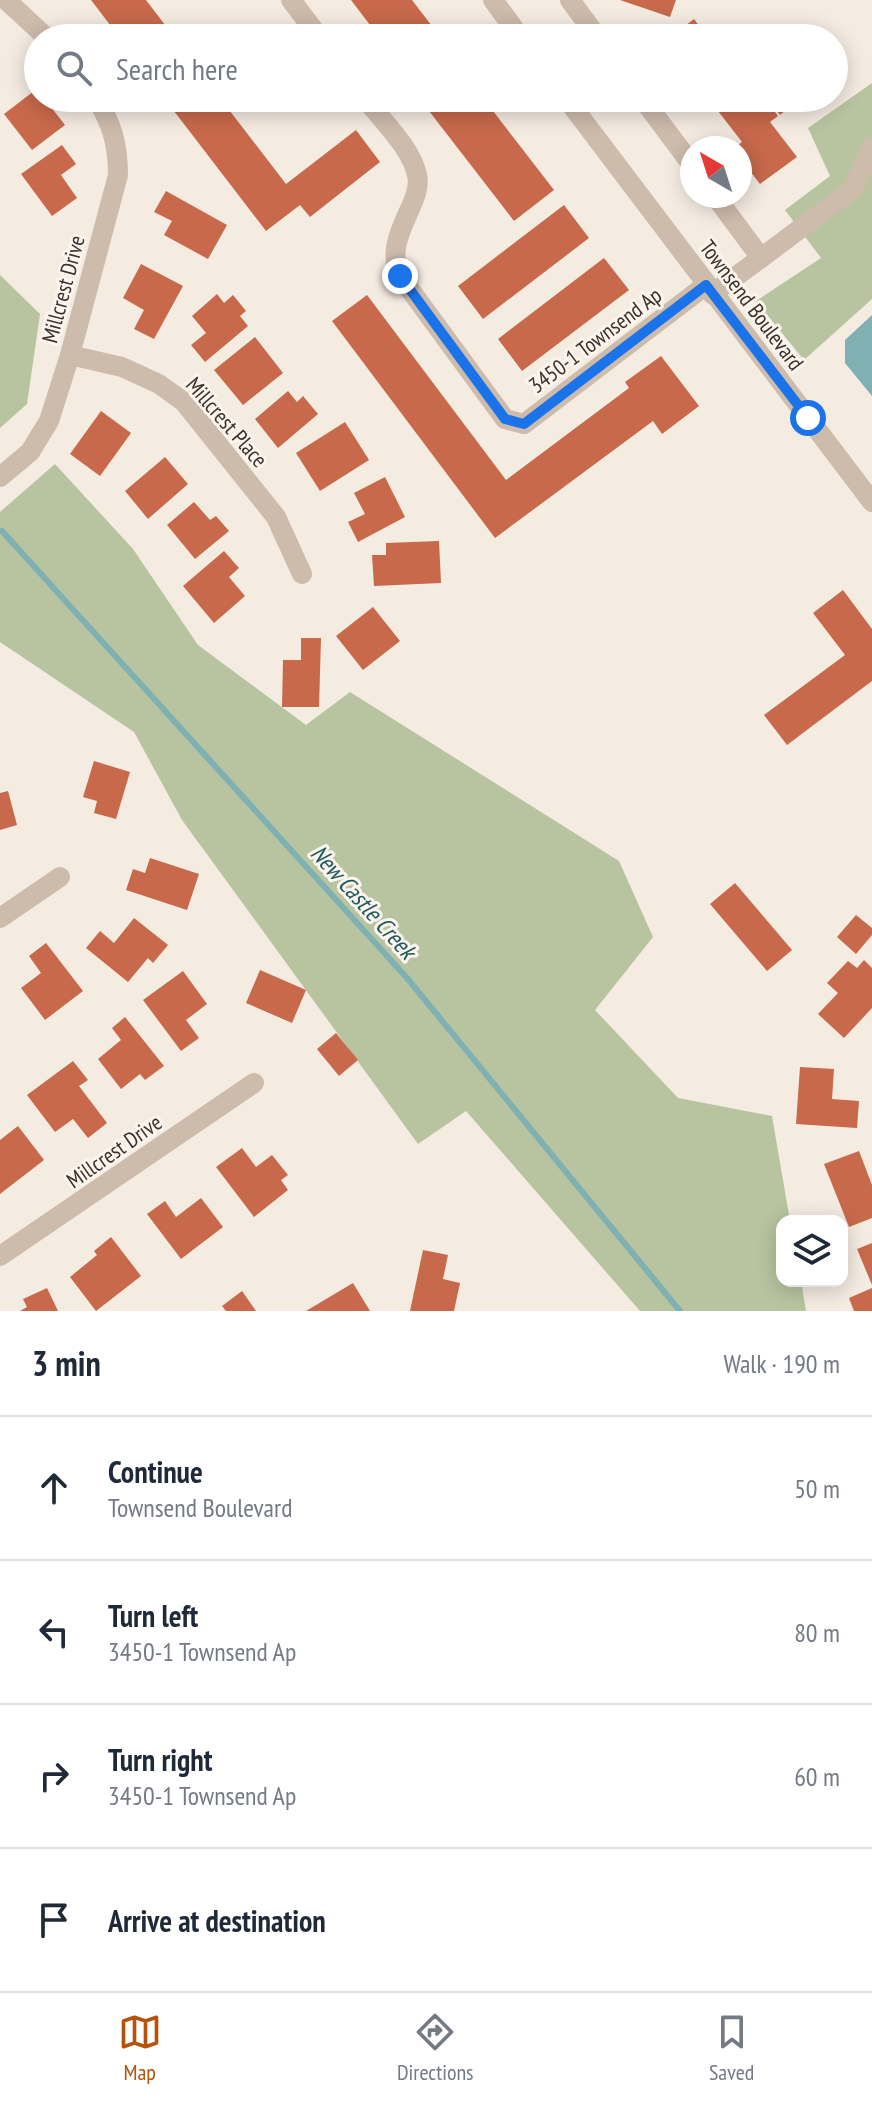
<!DOCTYPE html>
<html lang="en">
<head>
<meta charset="utf-8">
<style>
  :root { --surface:#fff; --page:#f2f2f3; --text:#1f2937; --muted:#747a83; --line:#e0e1e3; --accent:#b45309 }
  body { margin:0; font-family:"PT Sans Narrow",sans-serif; background:var(--page); color:var(--text) }
  .controls { position:absolute; right:24px; bottom:24px; display:grid; overflow:hidden; border-radius:16px; box-shadow:0 4px 20px #0003 }
  .controls button { width:72px; height:72px; display:grid; place-items:center; padding:0; border:0; border-bottom:2px solid var(--line); background:var(--surface); color:var(--text); font:40px sans-serif }
  .compass { position:absolute; left:680px; top:136px; width:72px; height:72px; border-radius:50%; background:var(--surface); box-shadow:0 4px 20px #0003; rotate:321deg }
  .stop { position:absolute; width:24px; height:24px; margin:-18px; border:6px solid #1a73e8; border-radius:50%; background:#fff }
  .stop.end { background:#1a73e8; border-color:#fff; box-shadow:0 2px 8px #0008 }
  .list { margin:0; padding:0; list-style:none }
  h2 { display:flex; justify-content:space-between; align-items:center; height:104px; margin:0; padding:0 32px; font-size:34px }
  h2 small { font-size:26px; font-weight:400; color:var(--muted) }
  .list li { display:grid; grid-template-columns:52px 1fr auto; gap:24px; align-items:center; box-sizing:border-box; height:144px; padding:0 32px; border-top:2px solid var(--line) }
  .list b { display:block; font-size:30px; white-space:nowrap }
  .list p { margin:0; font-size:26px; white-space:nowrap; color:var(--muted) }
  .list em { font-size:26px; font-style:normal; color:var(--muted) }
  .icon { flex:none; width:44px; height:44px; fill:none; stroke:currentColor; stroke-width:2; stroke-linecap:round; stroke-linejoin:round }
  .map { position:relative; flex:none; width:872px; height:1311px; overflow:hidden }
  .search { position:absolute; background:var(--surface); box-shadow:0 4px 20px #0003; left:24px; right:24px; top:24px; height:88px; display:flex; align-items:center; gap:20px; box-sizing:border-box; padding:0 28px; border-radius:44px; color:var(--muted); font-size:30px }
  .sheet { height:680px; background:var(--surface) }
  nav { display:flex; justify-content:space-around; align-items:center; box-sizing:border-box; height:112px; border-top:2px solid var(--line); background:var(--surface); font-size:22px; color:var(--muted) }
  nav a { display:grid; justify-items:center; gap:4px }
  nav .on { color:var(--accent) }
  .map>svg:first-child { display:block }
  .green { fill:#b8c4a0 }
  .water { fill:#7fb0b2 }
  .lines { fill:none; stroke-linecap:round; stroke-linejoin:round }
  .stream { stroke:#7fb0b2; stroke-width:6 }
  .building { fill:#c8694b }
  .minor { stroke:#cdbbac; stroke-width:20 }
  .tertiary { stroke:#cdbbac; stroke-width:20 }
  .route { stroke:#1a73e8; stroke-width:10 }
  .labels { text-anchor:middle; stroke-width:6; stroke-linejoin:round; paint-order:stroke }
  .street-label { font-size:22px; fill:#3b302b; stroke:#fbf5ee }
  .water-label { font-size:24px; font-style:italic; fill:#1f5a5e; stroke:#fbf5ee }
</style>
</head>
<body>
<div class="map">
<svg width="872" height="1311" viewBox="0 0 872 1311">
  <rect width="100%" height="100%" fill="#f4ebe1"/>
  <g class="green">
    <path d="M872,83V299L804,360L756,301L821,258L785,210L830,176L808,128Z"/>
    <path d="M0,275L40,314L27,404L0,428Z"/>
    <path d="M55,464L133,549L198,645L306,725L350,692L619,861L653,937L595,1010L678,1098L772,1116L790,1221H782V1281H801L806,1311H640L466,1111L418,1144L182,820L134,732L0,642V512Z"/>
  </g>
  <path class="water" d="M872,315V396L845,363V340Z"/>
  <g class="lines">
    <path class="stream" d="M2,531L407,978L680,1311"/>
  </g>
  <g class="building">
    <path d="M91,0H146L175,38H120Z"/>
    <path d="M351,0H412L435,30L424,38H361L373,29Z"/>
    <path d="M620,0H676L670,17Z"/>
    <path d="M694,19L708,38H669Z"/>
    <path d="M38,88V98H44L65,125L32,150L4,114Z"/>
    <path d="M164,98H220L286,184L356,130L380,162L310,217L300,205L266,231Z"/>
    <path d="M419,98H483L554,190L514,221Z"/>
    <path d="M708,98H765L778,116L770,122L797,157L760,184L740,158V148H734L742,142Z"/>
    <path d="M767,98H778L786,110L780,115Z"/>
    <path d="M62,145L76,164L61,175L77,198L52,216L21,174Z"/>
    <path d="M166,191L227,225L208,259L164,235L172,221L154,212Z"/>
    <path d="M564,205L589,238L483,319L458,286Z"/>
    <path d="M604,258L629,290L522,371L498,339Z"/>
    <path d="M141,264L183,286L154,339L134,329L144,310L123,298Z"/>
    <path d="M217,294L224,303L233,295L246,311L240,316L248,326L205,362L191,345L206,333L192,316Z"/>
    <path d="M367,295L506,480L629,388L625,382L661,356L699,406L662,434L653,421L495,538L332,321Z"/>
    <path d="M255,337L283,373L243,405L214,370Z"/>
    <path d="M288,391L297,402L303,396L318,414L278,448L255,419Z"/>
    <path d="M101,411L131,433L100,476L70,454Z"/>
    <path d="M345,422L369,460L320,491L296,453Z"/>
    <path d="M165,457L188,484L148,519L125,491Z"/>
    <path d="M385,477L405,517L358,542L348,522L365,514L354,493Z"/>
    <path d="M194,502L210,520L216,516L229,531L195,559L167,525Z"/>
    <path d="M439,541L441,583L374,586L372,555H386V543Z"/>
    <path d="M224,551L239,568L229,577L245,596L214,623L183,586Z"/>
    <path d="M843,590L872,629V681L787,745L764,715L845,655L813,613Z"/>
    <path d="M373,607L400,641L363,670L336,636Z"/>
    <path d="M301,638H321L319,707H282L283,660H301Z"/>
    <path d="M94,761L130,772L116,819L94,813L97,801L83,797Z"/>
    <path d="M8,791L17,825L0,830V793Z"/>
    <path d="M150,858L199,874L187,910L126,890L133,869L145,873Z"/>
    <path d="M735,883L792,950L767,971L710,904Z"/>
    <path d="M856,915L872,928V935L856,954L837,937Z"/>
    <path d="M134,918L168,945L153,963L148,958L128,982L86,948L100,931L114,943Z"/>
    <path d="M46,943L83,991L45,1020L21,988L41,973L29,956Z"/>
    <path d="M864,960L872,968V1008L844,1038L818,1014L838,993L827,983L848,961L857,968Z"/>
    <path d="M260,970L306,990L292,1023L246,1003Z"/>
    <path d="M183,971L207,1004L186,1020L199,1038L181,1051L143,1000Z"/>
    <path d="M125,1017L164,1066L145,1080L140,1074L121,1089L98,1059L121,1040L112,1028Z"/>
    <path d="M336,1033L358,1060L339,1076L317,1049Z"/>
    <path d="M73,1061L88,1080L79,1086L107,1123L88,1138L73,1119L55,1132L27,1095Z"/>
    <path d="M800,1067L834,1069L832,1099L859,1101L857,1128L796,1124Z"/>
    <path d="M18,1126L44,1160L0,1194V1140Z"/>
    <path d="M242,1148L256,1167L272,1155L288,1175L281,1180L288,1190L254,1217L216,1167Z"/>
    <path d="M859,1151L872,1185V1218L849,1227L824,1164Z"/>
    <path d="M201,1198L223,1227L181,1259L147,1214L165,1201L176,1217Z"/>
    <path d="M111,1237L141,1276L96,1311L70,1277L97,1255L94,1251Z"/>
    <path d="M872,1243V1285L857,1249Z"/>
    <path d="M423,1250L448,1255L443,1279L460,1283L454,1311H410Z"/>
    <path d="M353,1283L370,1311H306Z"/>
    <path d="M47,1288L58,1311H20L27,1307L23,1299Z"/>
    <path d="M872,1288V1311H854L849,1298Z"/>
    <path d="M242,1291L256,1311H226L222,1306Z"/>
  </g>
  <g class="lines">
    <g class="minor">
      <path d="M6,0L47,38"/>
      <path d="M291,0L320,38"/>
      <path d="M570,0L598,38"/>
      <path d="M365,98C382,121 411,147 417,175C424,203 382,237 400,276L505,419L524,424L706,285"/>
      <path d="M642,98L692,165"/>
      <path d="M761,258L853,189L872,146"/>
      <path d="M712,294L761,258L715,196"/>
      <path d="M70,355L122,367L159,384L184,402L276,517L302,574"/>
      <path d="M0,477L30,452L49,421L70,355L118,175C118,144 112,124 96,98"/>
      <path d="M0,918L60,877"/>
      <path d="M0,1256L254,1083"/>
    </g>
    <g class="tertiary">
      <path d="M493,0L521,38"/>
      <path d="M566,98L872,502"/>
    </g>
  </g>
  <g class="lines">
    <path class="route" d="M400,276L505,419L524,424L706,285L808,418"/>
  </g>
  <g class="labels">
    <g class="street-label">
      <text transform="translate(63 289) rotate(-75)" y="8">Millcrest Drive</text>
      <text transform="translate(752 305) rotate(53)" y="8">Townsend Boulevard</text>
      <text transform="translate(595 340) rotate(-37)" y="8">3450-1 Townsend Ap</text>
      <text transform="translate(227 422) rotate(49)" y="8">Millcrest Place</text>
      <text transform="translate(114 1151) rotate(-35)" y="8">Millcrest Drive</text>
    </g>
    <g class="water-label">
      <text transform="translate(363 902) rotate(48)" y="8">New Castle Creek</text>
    </g>
  </g>
</svg>
<div class="controls">
<button><svg class="icon" aria-label="layers" viewBox="0 0 24 24"><path d="M12 4l9 5-9 5-9-5zM3 14l9 5 9-5"/></svg></button>
</div>
<svg class="compass" viewBox="-18 -18 36 36"><path d="M0-13l5 13h-10z" fill="#e53935"/><path d="M0 13l5-13h-10z" fill="#747a83"/></svg>
<div class="stop" style="left:808px;top:418px"></div>
<div class="stop end" style="left:400px;top:276px"></div>
<div class="search"><svg class="icon" aria-label="search" viewBox="0 0 24 24"><circle cx="10" cy="10" r="6"/><path d="M15 15l6 6"/></svg>Search here</div>
</div>
<section class="sheet">
<h2>3 min<small>Walk · 190 m</small></h2>
<ul class="list">
<li><svg class="icon" aria-label="ahead" viewBox="0 0 24 24"><path d="M12 20V5M6 11l6-6 6 6"/></svg><div><b>Continue</b><p>Townsend Boulevard</p></div><em>50 m</em></li>
<li><svg class="icon" aria-label="left" viewBox="0 0 24 24"><path d="M17 20v-9H6M10 6l-5 5 5 5"/></svg><div><b>Turn left</b><p>3450-1 Townsend Ap</p></div><em>80 m</em></li>
<li><svg class="icon" aria-label="right" viewBox="0 0 24 24"><path d="M7 20v-9h11M14 6l5 5-5 5"/></svg><div><b>Turn right</b><p>3450-1 Townsend Ap</p></div><em>60 m</em></li>
<li><svg class="icon" aria-label="arrive" viewBox="0 0 24 24"><path d="M6 21V4h12l-3 4 3 4H6"/></svg><div><b>Arrive at destination</b></div></li>
</ul>
</section>
<nav>
<a class="on"><svg class="icon" aria-label="map" viewBox="0 0 24 24"><path d="M3 6l6-2 6 2 6-2v14l-6 2-6-2-6 2zM9 4v14M15 6v14"/></svg>Map</a>
<a><svg class="icon" aria-label="directions" viewBox="0 0 24 24"><path d="M12 3l9 9-9 9-9-9zM9 14v-3h6M13 9l2 2-2 2"/></svg>Directions</a>
<a><svg class="icon" aria-label="saved" viewBox="0 0 24 24"><path d="M7 4h10v16l-5-4-5 4z"/></svg>Saved</a>
</nav>
</body>
</html>
